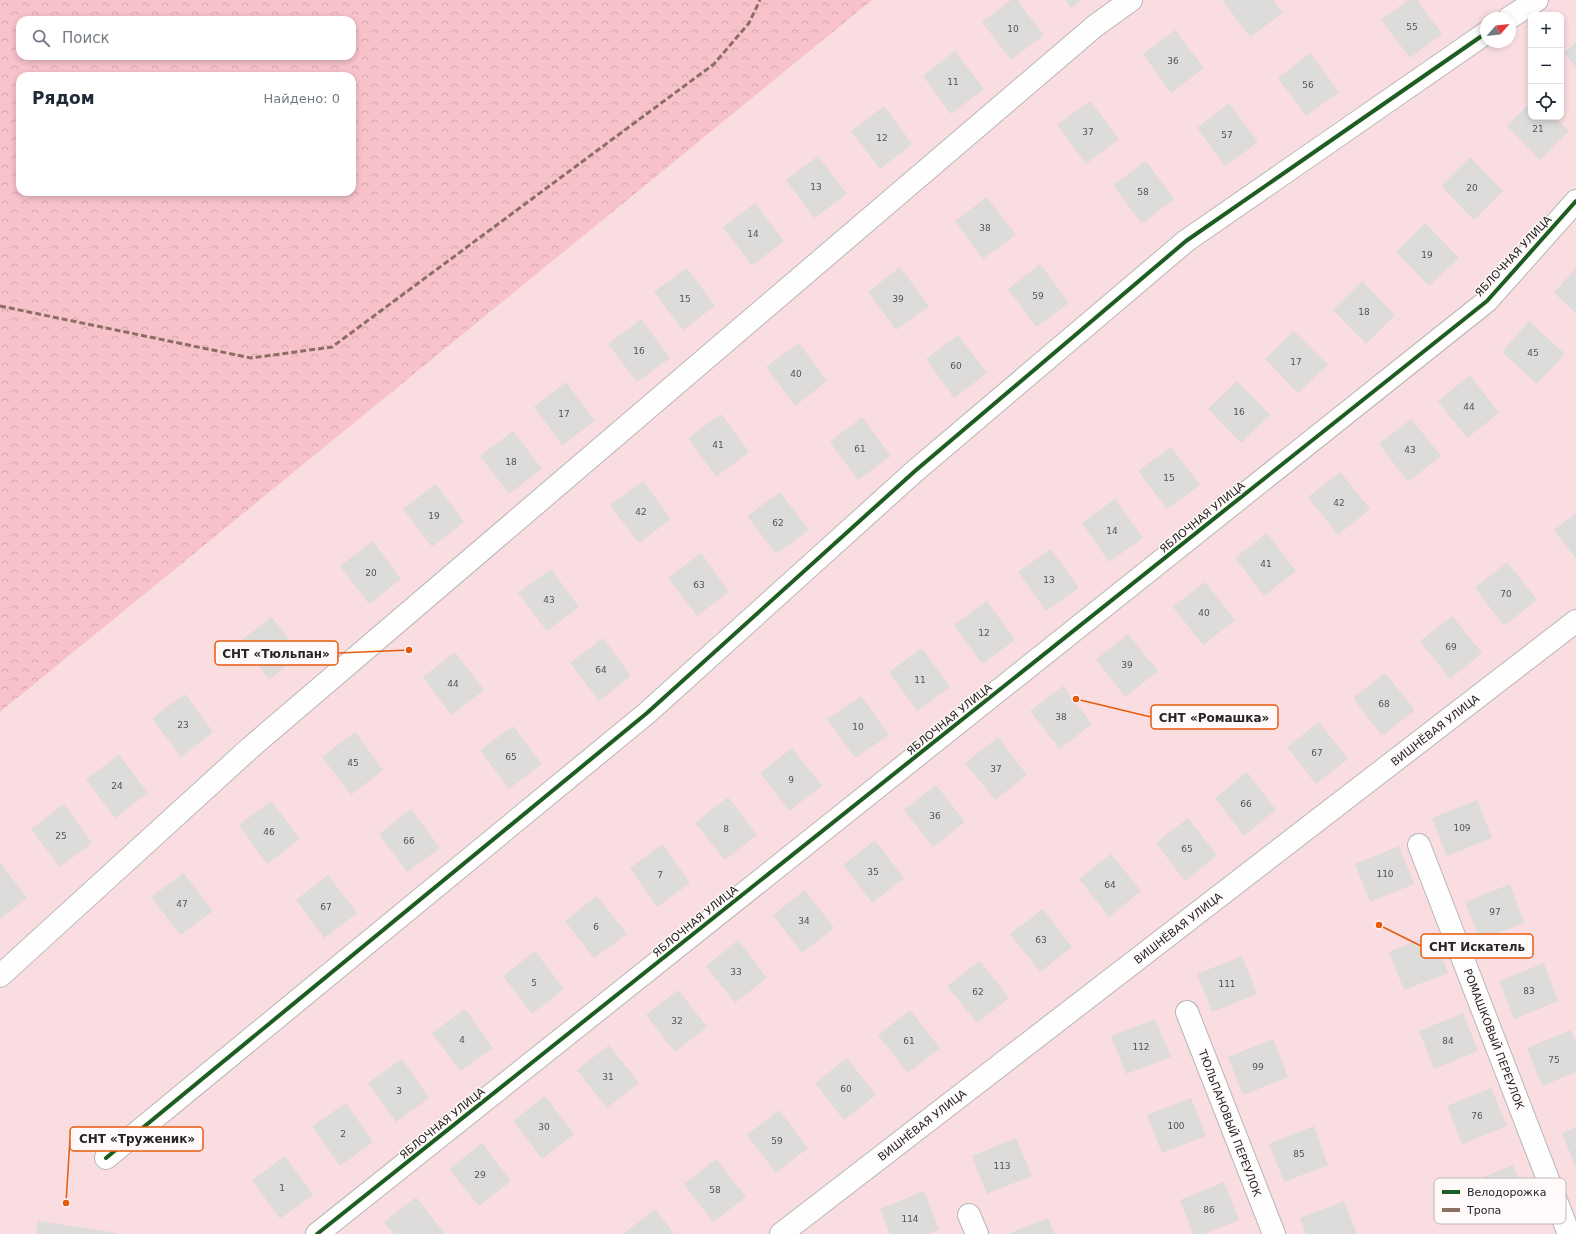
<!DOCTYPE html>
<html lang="ru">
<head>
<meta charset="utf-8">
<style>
  :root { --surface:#fff; --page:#f6f6f7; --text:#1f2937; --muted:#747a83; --line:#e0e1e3 }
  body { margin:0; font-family:"DejaVu Sans",sans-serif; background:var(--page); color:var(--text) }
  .controls { position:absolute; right:12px; top:12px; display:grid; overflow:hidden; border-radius:8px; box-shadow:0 2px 6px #0003 }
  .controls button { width:36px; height:36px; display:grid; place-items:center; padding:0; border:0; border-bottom:1px solid var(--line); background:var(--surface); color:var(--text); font:20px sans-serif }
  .compass { position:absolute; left:1480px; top:12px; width:36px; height:36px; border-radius:50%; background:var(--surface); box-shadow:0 2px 6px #0003; rotate:63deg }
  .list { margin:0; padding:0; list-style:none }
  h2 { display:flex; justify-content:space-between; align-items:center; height:52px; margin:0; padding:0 16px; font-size:17px }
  h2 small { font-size:13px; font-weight:400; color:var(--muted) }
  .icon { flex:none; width:22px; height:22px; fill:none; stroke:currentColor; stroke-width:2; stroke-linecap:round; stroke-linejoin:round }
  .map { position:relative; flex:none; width:1576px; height:1234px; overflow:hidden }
  .search { position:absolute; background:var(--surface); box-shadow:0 2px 6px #0003; left:16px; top:16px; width:340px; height:44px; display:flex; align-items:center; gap:10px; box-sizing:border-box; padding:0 14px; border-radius:12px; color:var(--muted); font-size:15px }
  .panel { position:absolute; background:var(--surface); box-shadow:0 2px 6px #0003; left:16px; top:72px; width:340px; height:124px; border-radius:12px }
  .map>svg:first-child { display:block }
  .forest { fill:url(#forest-crowns); fill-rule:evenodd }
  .garden { fill:#fadde0; fill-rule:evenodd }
  .building { fill:#dedbdb }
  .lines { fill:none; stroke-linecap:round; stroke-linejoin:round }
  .minor-casing { stroke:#b8b6b6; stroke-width:24 }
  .minor { stroke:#fffefe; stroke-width:22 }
  .quiet { stroke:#8d6e63; stroke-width:3; stroke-dasharray:6 3; stroke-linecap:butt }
  .cycleway-casing { stroke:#fff9f9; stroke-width:6 }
  .cycleway { stroke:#1b5e20; stroke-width:4 }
  .labels { text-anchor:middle; stroke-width:3; stroke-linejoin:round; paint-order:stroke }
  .number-label { font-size:9px; fill:#545252 }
  .street-label { font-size:11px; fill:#262424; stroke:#fff9f9 }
  .key { fill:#fff9f9; stroke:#beb9b9; stroke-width:1 }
  .key-label { font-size:11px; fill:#262424 }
  .leader { fill:none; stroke:#e8590c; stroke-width:1.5 }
  .callout-dot { fill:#e8590c; stroke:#fff9f9; stroke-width:1.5 }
  .callout { fill:#fff9f9; stroke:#e8590c; stroke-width:1.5 }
  .callout-label { font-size:12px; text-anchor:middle; font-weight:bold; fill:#262424 }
</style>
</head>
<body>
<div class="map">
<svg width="1576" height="1234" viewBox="0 0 1576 1234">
  <defs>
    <pattern id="forest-crowns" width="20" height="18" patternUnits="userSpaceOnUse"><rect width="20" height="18" fill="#f7c2ca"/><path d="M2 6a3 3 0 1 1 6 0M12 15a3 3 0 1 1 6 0" fill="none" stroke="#d4a7ad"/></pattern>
  </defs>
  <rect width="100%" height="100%" fill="#fefafa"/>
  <path class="forest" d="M0,0H909L0,787ZM20,20H352V56H20ZM20,76H352V192H20Z"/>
  <path class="garden" d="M872,0H1576V1234H0V712ZM1531,15H1561V117H1531ZM1486,18H1510V42H1486Z"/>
  <g class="building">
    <path d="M1011,0H1017L1044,35L1011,60L982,22Z"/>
    <path d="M1065,0H1082L1071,8Z"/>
    <path d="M1222,0H1273L1283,13L1250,37Z"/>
    <path d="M1408,0H1417L1442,34L1410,58L1381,20Z"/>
    <path d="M1175,30L1204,68L1171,93L1143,54Z"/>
    <path d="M1576,42V67L1564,53Z"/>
    <path d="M955,51L984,89L951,114L923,76Z"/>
    <path d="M1310,53L1339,92L1306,116L1278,78Z"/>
    <path d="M1090,101L1119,139L1086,164L1057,125Z"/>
    <path d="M1531,102V117H1555L1569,131L1540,160L1507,126Z"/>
    <path d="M1229,103L1258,142L1225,166L1197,128Z"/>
    <path d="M884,106L912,144L880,169L851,131Z"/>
    <path d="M818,156L847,194L814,218L786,180Z"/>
    <path d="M1470,157L1503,191L1474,220L1441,186Z"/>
    <path d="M1146,161L1174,199L1142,224L1113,185Z"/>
    <path d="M987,197L1016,235L983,259L955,221Z"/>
    <path d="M755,203L784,241L752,266L723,227Z"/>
    <path d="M1425,223L1459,258L1429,286L1396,252Z"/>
    <path d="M1040,264L1069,303L1036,327L1008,289Z"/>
    <path d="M900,267L929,306L896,330L868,292Z"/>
    <path d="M687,268L715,306L683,330L654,292Z"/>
    <path d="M1576,268V313L1554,293Z"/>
    <path d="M1362,281L1395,315L1366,344L1333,310Z"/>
    <path d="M641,319L670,358L637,382L608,344Z"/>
    <path d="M1529,321L1565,354L1537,384L1502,352Z"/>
    <path d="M1294,331L1328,365L1298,393L1265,359Z"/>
    <path d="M958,335L987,373L954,398L926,359Z"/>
    <path d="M799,343L827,381L795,406L766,367Z"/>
    <path d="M1470,375L1499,413L1467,438L1438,401Z"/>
    <path d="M1237,381L1270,415L1241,443L1208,409Z"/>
    <path d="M566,382L595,421L562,445L534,407Z"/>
    <path d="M721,414L749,452L716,477L688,438Z"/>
    <path d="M862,417L891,456L858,480L830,442Z"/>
    <path d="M1411,419L1441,456L1408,482L1379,444Z"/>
    <path d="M513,431L542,469L509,494L480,456Z"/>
    <path d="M1171,447L1200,485L1167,509L1138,471Z"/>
    <path d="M1340,472L1370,509L1338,535L1308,497Z"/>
    <path d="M643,481L671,519L639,543L610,505Z"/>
    <path d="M436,484L464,522L432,547L403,509Z"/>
    <path d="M780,492L809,530L776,554L747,516Z"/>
    <path d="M1115,499L1143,538L1109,562L1082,523Z"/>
    <path d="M1576,513V559L1554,530Z"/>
    <path d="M1267,533L1296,571L1264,596L1235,558Z"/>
    <path d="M373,541L401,579L369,604L340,566Z"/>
    <path d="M1051,549L1079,588L1046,611L1018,572Z"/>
    <path d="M701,553L729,592L697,616L668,578Z"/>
    <path d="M1507,562L1537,600L1504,626L1475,588Z"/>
    <path d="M551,569L579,607L547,631L518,593Z"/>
    <path d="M1205,582L1235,620L1203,645L1173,607Z"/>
    <path d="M987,601L1015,640L982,664L954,625Z"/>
    <path d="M1452,616L1482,653L1450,679L1420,641Z"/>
    <path d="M272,617L301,655L269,680L240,641Z"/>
    <path d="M1128,634L1158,671L1125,697L1096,659Z"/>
    <path d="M603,638L631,676L599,701L570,663Z"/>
    <path d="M922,648L950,687L917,711L889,672Z"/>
    <path d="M455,652L484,690L451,715L423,677Z"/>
    <path d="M1385,673L1415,710L1382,736L1353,698Z"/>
    <path d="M1063,686L1092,724L1060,749L1030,711Z"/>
    <path d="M185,694L213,732L181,757L152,718Z"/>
    <path d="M861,696L889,735L855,758L827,719Z"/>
    <path d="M1319,722L1348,759L1316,784L1287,747Z"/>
    <path d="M513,726L542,764L509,789L480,750Z"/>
    <path d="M355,732L383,770L351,795L322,757Z"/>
    <path d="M998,737L1027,775L995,800L965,763Z"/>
    <path d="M792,748L822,786L789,811L760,773Z"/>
    <path d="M119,755L148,793L115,818L86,779Z"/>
    <path d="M1247,772L1276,810L1244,836L1215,798Z"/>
    <path d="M936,785L965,822L933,847L904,810Z"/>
    <path d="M728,797L757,835L725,860L695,823Z"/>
    <path d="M1477,800L1492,838L1447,856L1432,818Z"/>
    <path d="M271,801L300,839L267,864L239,825Z"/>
    <path d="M64,804L92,843L60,867L31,829Z"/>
    <path d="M411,809L440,848L407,872L379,834Z"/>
    <path d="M1188,818L1217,855L1185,881L1156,843Z"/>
    <path d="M875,840L904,878L872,903L843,865Z"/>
    <path d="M663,844L690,883L657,907L630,868Z"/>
    <path d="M1399,846L1414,884L1370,902L1355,864Z"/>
    <path d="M1111,854L1141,891L1109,917L1079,879Z"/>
    <path d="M0,862L27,898L0,919Z"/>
    <path d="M184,873L213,911L180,935L151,897Z"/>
    <path d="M328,875L357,913L324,938L296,900Z"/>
    <path d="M1510,884L1524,923L1480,940L1465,902Z"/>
    <path d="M805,890L834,928L802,953L773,915Z"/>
    <path d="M597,896L627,934L594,958L565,921Z"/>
    <path d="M1043,909L1072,947L1040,972L1010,934Z"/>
    <path d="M1433,934L1448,973L1404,990L1389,952Z"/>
    <path d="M738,940L767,978L735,1003L706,966Z"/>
    <path d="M535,951L564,989L532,1014L503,976Z"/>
    <path d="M1242,956L1257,994L1212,1012L1197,974Z"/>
    <path d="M980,961L1009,998L977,1023L947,986Z"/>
    <path d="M1544,963L1558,1001L1514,1019L1499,981Z"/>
    <path d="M678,990L707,1027L675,1052L646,1015Z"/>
    <path d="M465,1009L493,1048L460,1071L432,1033Z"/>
    <path d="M910,1010L940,1048L908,1073L878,1035Z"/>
    <path d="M1463,1013L1478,1051L1434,1069L1419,1031Z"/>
    <path d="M1155,1019L1171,1057L1126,1074L1111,1036Z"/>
    <path d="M1571,1030L1576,1043V1072L1542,1086L1527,1048Z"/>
    <path d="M1273,1039L1288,1077L1243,1095L1228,1057Z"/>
    <path d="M609,1045L639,1083L607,1108L577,1070Z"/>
    <path d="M847,1058L876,1095L844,1120L815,1083Z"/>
    <path d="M402,1059L429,1098L396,1122L368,1083Z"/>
    <path d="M1491,1088L1507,1126L1462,1144L1447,1106Z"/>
    <path d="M545,1096L574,1134L542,1159L513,1121Z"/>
    <path d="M1191,1098L1206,1136L1162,1153L1147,1115Z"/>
    <path d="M346,1103L373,1142L340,1166L312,1126Z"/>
    <path d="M779,1110L808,1148L776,1173L747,1135Z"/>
    <path d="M1314,1126L1328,1165L1284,1182L1269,1144Z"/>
    <path d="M1576,1127V1168L1562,1133Z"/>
    <path d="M1016,1138L1032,1176L987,1194L972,1156Z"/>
    <path d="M482,1143L511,1181L479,1206L449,1169Z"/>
    <path d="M285,1156L313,1195L280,1219L252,1180Z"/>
    <path d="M716,1159L746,1197L713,1222L684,1184Z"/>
    <path d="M1513,1165L1529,1203L1484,1221L1469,1183Z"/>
    <path d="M1224,1182L1239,1220L1204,1234H1193L1180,1200Z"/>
    <path d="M924,1191L939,1229L928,1234H890L880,1209Z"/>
    <path d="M416,1197L445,1234H394L384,1222Z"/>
    <path d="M1344,1201L1357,1234H1306L1300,1218Z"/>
    <path d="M655,1209L674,1234H623Z"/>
    <path d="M1048,1218L1055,1234H1008Z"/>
    <path d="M38,1221L118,1233L117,1234H36Z"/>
  </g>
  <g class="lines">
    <defs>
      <g id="minor">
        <path d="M1509,18L1537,0"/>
        <path d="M1419,845L1569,1234"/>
        <path d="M0,976L250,748L1095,26L1131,0"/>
        <path d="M1187,1012L1274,1234"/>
        <path d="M106,1158L647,713L915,471L1186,241L1486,33"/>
        <path d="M969,1215L977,1234"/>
        <path d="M317,1234L1487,301L1576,201"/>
        <path d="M781,1234L1576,621"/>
      </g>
    </defs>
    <use href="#minor" class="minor-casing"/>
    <use href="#minor" class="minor"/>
    <path class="quiet" d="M0,306L251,358L332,347L714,64L749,23L760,0"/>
    <defs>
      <g id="cycleway">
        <path d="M106,1158L647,713L915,471L1186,241L1486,33"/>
        <path d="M317,1234L1487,301L1576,201"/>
      </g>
    </defs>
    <use href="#cycleway" class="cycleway-casing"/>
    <use href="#cycleway" class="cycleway"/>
  </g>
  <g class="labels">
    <g class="number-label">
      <text x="1412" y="30">55</text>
      <text x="1013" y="32">10</text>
      <text x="1173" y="64">36</text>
      <text x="953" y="85">11</text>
      <text x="1308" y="88">56</text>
      <text x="1538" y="132">21</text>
      <text x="1088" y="135">37</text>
      <text x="1227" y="138">57</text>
      <text x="882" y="141">12</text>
      <text x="816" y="190">13</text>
      <text x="1472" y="191">20</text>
      <text x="1143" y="195">58</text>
      <text x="985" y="231">38</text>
      <text x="753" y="237">14</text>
      <text x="1427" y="258">19</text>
      <text x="1038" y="299">59</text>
      <text x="685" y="302">15</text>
      <text x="898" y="302">39</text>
      <text x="1364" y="315">18</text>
      <text x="639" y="354">16</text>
      <text x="1533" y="356">45</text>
      <text x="1296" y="365">17</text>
      <text x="956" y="369">60</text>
      <text x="796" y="377">40</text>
      <text x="1469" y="410">44</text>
      <text x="1239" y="415">16</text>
      <text x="564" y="417">17</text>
      <text x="718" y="448">41</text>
      <text x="860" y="452">61</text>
      <text x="1410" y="453">43</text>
      <text x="511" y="465">18</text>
      <text x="1169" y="481">15</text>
      <text x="1339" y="506">42</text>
      <text x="641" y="515">42</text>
      <text x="434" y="519">19</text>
      <text x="778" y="526">62</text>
      <text x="1112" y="534">14</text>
      <text x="1266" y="567">41</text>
      <text x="371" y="576">20</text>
      <text x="1049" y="583">13</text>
      <text x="699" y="588">63</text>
      <text x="1506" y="597">70</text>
      <text x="549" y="603">43</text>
      <text x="1204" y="616">40</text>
      <text x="984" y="636">12</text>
      <text x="1451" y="650">69</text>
      <text x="1127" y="668">39</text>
      <text x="601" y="673">64</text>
      <text x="920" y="683">11</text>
      <text x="453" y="687">44</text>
      <text x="1384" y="707">68</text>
      <text x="1061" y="720">38</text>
      <text x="183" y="728">23</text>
      <text x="858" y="730">10</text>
      <text x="1317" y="756">67</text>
      <text x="511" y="760">65</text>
      <text x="353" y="766">45</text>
      <text x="996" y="772">37</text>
      <text x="791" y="783">9</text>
      <text x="117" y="789">24</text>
      <text x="1246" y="807">66</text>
      <text x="935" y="819">36</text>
      <text x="1462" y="831">109</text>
      <text x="726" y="832">8</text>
      <text x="269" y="835">46</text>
      <text x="61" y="839">25</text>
      <text x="409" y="844">66</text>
      <text x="1187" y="852">65</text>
      <text x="873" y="875">35</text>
      <text x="1385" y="877">110</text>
      <text x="660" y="878">7</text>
      <text x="1110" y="888">64</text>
      <text x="182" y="907">47</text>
      <text x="326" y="910">67</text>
      <text x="1495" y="915">97</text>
      <text x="804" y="924">34</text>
      <text x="596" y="930">6</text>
      <text x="1041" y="943">63</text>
      <text x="736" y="975">33</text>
      <text x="534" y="986">5</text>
      <text x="1227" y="987">111</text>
      <text x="1529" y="994">83</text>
      <text x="978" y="995">62</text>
      <text x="677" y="1024">32</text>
      <text x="462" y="1043">4</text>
      <text x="909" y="1044">61</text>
      <text x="1448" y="1044">84</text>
      <text x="1141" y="1050">112</text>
      <text x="1554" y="1063">75</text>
      <text x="1258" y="1070">99</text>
      <text x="608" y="1080">31</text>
      <text x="846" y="1092">60</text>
      <text x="399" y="1094">3</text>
      <text x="1477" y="1119">76</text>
      <text x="1176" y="1129">100</text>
      <text x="544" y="1130">30</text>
      <text x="343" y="1137">2</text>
      <text x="777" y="1144">59</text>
      <text x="1299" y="1157">85</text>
      <text x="1002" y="1169">113</text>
      <text x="480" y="1178">29</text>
      <text x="282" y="1191">1</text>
      <text x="715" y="1193">58</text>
      <text x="1209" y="1213">86</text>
      <text x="910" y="1222">114</text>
    </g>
    <g class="street-label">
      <text transform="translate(1513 256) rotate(-47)" y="4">ЯБЛОЧНАЯ УЛИЦА</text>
      <text transform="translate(1202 517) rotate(-39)" y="4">ЯБЛОЧНАЯ УЛИЦА</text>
      <text transform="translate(949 719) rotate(-39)" y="4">ЯБЛОЧНАЯ УЛИЦА</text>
      <text transform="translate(1435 730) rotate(-38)" y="4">ВИШНЁВАЯ УЛИЦА</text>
      <text transform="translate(695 921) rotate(-39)" y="4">ЯБЛОЧНАЯ УЛИЦА</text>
      <text transform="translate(1178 928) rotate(-38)" y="4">ВИШНЁВАЯ УЛИЦА</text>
      <text transform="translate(1494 1039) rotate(69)" y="4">РОМАШКОВЫЙ ПЕРЕУЛОК</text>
      <text transform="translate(442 1123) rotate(-39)" y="4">ЯБЛОЧНАЯ УЛИЦА</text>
      <text transform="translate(1230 1123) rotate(69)" y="4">ТЮЛЬПАНОВЫЙ ПЕРЕУЛОК</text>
      <text transform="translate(922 1125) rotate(-38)" y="4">ВИШНЁВАЯ УЛИЦА</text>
    </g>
  </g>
  <rect x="1434" y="1178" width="132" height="46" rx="6" class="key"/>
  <rect x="1442" y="1190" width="18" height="4" fill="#1b5e20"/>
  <rect x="1442" y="1208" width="18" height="4" fill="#8d6e63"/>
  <g class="key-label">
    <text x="1467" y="1196">Велодорожка</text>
    <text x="1467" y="1214">Тропа</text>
  </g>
  <path class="leader" d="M409 650L338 653M1076 699L1151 717M1379 925L1421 946M66 1203L70 1139"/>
  <g class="callout-dot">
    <circle cx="409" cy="650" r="4"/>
    <circle cx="1076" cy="699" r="4"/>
    <circle cx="1379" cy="925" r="4"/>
    <circle cx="66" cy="1203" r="4"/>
  </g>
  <g class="callout">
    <rect x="215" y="641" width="123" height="24" rx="4"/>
    <rect x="1151" y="705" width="127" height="24" rx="4"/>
    <rect x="1421" y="934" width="112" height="24" rx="4"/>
    <rect x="70" y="1127" width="133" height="24" rx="4"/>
  </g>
  <g class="callout-label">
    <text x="276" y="658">СНТ «Тюльпан»</text>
    <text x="1214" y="722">СНТ «Ромашка»</text>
    <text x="1477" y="951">СНТ Искатель</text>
    <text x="137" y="1143">СНТ «Труженик»</text>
  </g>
</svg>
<div class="controls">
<button>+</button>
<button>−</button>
<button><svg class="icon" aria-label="locate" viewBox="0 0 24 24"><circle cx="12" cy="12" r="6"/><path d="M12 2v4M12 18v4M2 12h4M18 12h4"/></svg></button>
</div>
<svg class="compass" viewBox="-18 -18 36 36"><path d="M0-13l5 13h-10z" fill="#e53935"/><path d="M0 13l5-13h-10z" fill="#747a83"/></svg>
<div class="search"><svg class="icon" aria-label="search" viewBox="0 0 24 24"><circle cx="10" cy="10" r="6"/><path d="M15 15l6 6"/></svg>Поиск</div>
<section class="panel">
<h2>Рядом<small>Найдено: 0</small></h2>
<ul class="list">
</ul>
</section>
</div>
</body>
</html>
